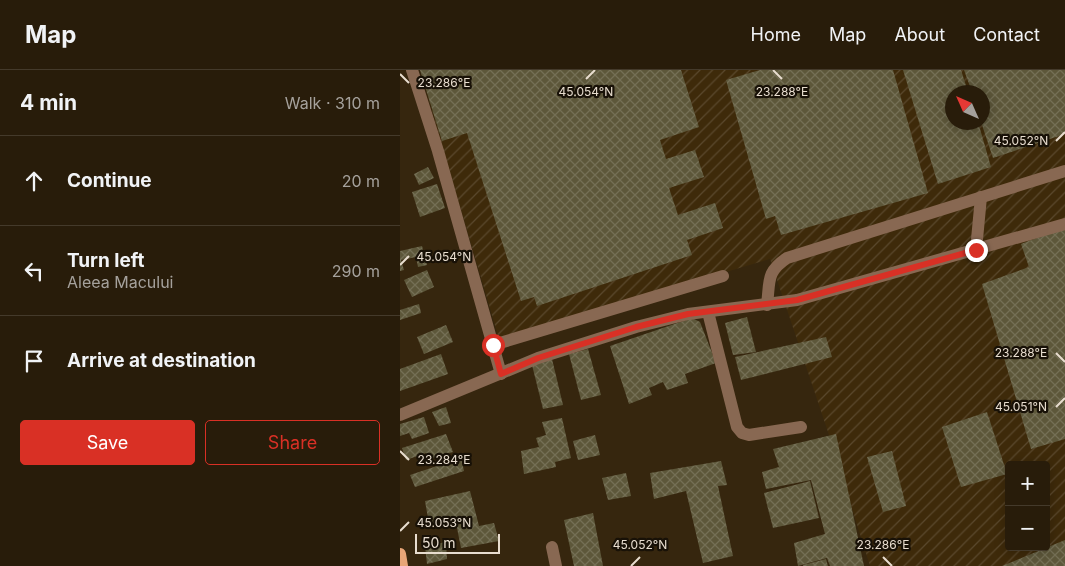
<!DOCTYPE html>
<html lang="en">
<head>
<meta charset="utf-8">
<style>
  :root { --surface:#281c0a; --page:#302513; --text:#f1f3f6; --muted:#a5a19c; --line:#443a2b; --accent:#d93025 }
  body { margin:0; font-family:Inter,sans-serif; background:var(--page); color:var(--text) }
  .controls { position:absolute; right:15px; bottom:15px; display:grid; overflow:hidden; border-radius:5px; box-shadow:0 2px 12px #0003 }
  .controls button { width:45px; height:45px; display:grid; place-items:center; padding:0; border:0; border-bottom:1px solid var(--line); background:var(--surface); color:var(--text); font:25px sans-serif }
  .compass { position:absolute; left:545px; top:15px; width:45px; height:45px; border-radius:50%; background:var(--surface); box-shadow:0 2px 12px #0003; rotate:315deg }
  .scale { position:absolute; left:15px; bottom:12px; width:85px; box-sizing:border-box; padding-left:5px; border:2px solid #e8ddcf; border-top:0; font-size:14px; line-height:18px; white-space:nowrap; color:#e8ddcf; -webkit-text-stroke:4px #181107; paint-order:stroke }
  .stop { position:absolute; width:15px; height:15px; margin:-11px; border:4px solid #d93025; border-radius:50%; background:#fff }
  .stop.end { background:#d93025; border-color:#fff; box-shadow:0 1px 5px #0008 }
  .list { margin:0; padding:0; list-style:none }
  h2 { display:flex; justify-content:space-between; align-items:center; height:65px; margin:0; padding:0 20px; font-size:21px }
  h2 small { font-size:16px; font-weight:400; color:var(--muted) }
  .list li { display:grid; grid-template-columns:32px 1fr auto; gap:15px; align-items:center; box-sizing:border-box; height:90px; padding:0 20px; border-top:1px solid var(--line) }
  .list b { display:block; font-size:19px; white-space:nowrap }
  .list p { margin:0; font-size:16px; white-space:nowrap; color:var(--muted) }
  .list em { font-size:16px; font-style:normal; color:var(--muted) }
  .actions { display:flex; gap:10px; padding:15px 20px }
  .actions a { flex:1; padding:11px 0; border:1px solid var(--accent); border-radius:5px; text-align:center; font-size:18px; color:var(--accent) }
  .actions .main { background:var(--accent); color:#fff }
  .icon { flex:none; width:28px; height:28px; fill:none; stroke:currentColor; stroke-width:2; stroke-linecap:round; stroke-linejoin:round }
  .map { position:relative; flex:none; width:665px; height:496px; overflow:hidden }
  header { display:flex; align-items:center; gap:30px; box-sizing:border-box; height:70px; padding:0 25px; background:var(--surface); border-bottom:1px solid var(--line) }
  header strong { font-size:24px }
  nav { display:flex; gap:28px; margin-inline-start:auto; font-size:18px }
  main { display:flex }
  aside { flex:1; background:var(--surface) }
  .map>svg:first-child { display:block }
  .industrial { fill:url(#industrial-furrows); fill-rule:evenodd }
  .building { fill:url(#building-cross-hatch) }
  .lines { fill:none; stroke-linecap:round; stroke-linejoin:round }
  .minor { stroke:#886852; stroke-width:12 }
  .major { stroke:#e8a577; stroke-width:12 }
  .route { stroke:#d93025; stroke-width:6 }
  .ticks { fill:none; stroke:#e8ddcf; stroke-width:2 }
  .ticks-label { font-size:12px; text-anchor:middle; fill:#e8ddcf; stroke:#181107; stroke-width:4.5; stroke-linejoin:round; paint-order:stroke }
</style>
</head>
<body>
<header>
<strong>Map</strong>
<nav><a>Home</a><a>Map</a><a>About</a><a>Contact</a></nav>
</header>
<main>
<aside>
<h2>4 min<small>Walk · 310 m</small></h2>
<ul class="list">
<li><svg class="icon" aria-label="ahead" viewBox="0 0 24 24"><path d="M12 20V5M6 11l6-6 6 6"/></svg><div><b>Continue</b></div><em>20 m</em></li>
<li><svg class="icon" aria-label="left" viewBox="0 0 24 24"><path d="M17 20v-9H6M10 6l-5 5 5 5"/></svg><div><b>Turn left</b><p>Aleea Macului</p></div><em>290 m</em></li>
<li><svg class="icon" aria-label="arrive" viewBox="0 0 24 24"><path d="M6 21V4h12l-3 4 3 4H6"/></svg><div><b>Arrive at destination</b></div></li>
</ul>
<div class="actions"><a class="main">Save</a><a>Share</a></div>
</aside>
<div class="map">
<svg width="665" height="496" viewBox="0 0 665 496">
  <defs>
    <pattern id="industrial-furrows" width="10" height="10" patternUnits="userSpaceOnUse" patternTransform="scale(1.25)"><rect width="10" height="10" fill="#3e2a0a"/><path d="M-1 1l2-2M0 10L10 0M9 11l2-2" fill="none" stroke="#5a482d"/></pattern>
    <pattern id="building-cross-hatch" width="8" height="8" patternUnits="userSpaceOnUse" patternTransform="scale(1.25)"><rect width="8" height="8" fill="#5d573a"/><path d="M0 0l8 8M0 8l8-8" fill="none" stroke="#746f55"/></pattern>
  </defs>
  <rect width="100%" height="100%" fill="#36260e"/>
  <path class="industrial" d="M20,0H665V496H470L428,362L370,189L99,269ZM552,22H582V52H552ZM609,395H646V477H609Z"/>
  <g class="building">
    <path d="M20,0H281L299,57L260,70L266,89L295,80L304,107L269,118L278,145L315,133L323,158L287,170L292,185L137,236L134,227L121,231L67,63L42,71Z"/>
    <path d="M360,0H493L528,123L381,165L375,146L366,149L326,10Z"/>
    <path d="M503,0H561L568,22H552V52H578L591,97L538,114Z"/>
    <path d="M564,0H665V64L593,88L581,52L582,22H572Z"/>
    <path d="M28,97L34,108L19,115L14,104Z"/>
    <path d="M37,114L45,138L20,147L12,122Z"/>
    <path d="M665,157V369L631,379L582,214L629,197L621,174Z"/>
    <path d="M22,176L27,195L18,197L16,187L1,190L4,200L0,201V181Z"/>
    <path d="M27,200L34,217L12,227L4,210Z"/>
    <path d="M19,234L21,243L0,250V240Z"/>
    <path d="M347,247L356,282L333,285L325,253Z"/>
    <path d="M292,248L300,252L316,293L285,304L288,313L267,320L263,312L249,318L252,325L229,334L210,276Z"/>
    <path d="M46,255L53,272L24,284L17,267Z"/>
    <path d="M426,267L432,287L341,310L335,287Z"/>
    <path d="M188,279L201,325L181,330L169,284Z"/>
    <path d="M41,284L48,304L0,321V299Z"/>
    <path d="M152,289L163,335L143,339L132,295Z"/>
    <path d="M46,337L51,353L39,356L32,342Z"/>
    <path d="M587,342L607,404L561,417L542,357Z"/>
    <path d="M24,347L29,363L12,369L9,363L0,366V354Z"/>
    <path d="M162,348L171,388L155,392L156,397L124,404L121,381L139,377L136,368L146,365L142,352Z"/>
    <path d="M46,364L53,382L28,390L26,383L6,390L2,378Z"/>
    <path d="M436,364L464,496H430L427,488L398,496L394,473L425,464L411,410L366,419L362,402L379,397L373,379Z"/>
    <path d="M195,365L200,385L178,390L173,371Z"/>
    <path d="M492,381L506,436L483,442L467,387Z"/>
    <path d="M61,388L64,401L15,417L10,405Z"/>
    <path d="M321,391L327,415L318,416L333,486L303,493L286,421L254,429L250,403Z"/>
    <path d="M226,403L231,426L208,430L202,408Z"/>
    <path d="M410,411L419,448L373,458L364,423Z"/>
    <path d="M70,421L79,456L94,453L99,471L61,478L55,448L29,454L25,431Z"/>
    <path d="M193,443L203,496H174L164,450Z"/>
    <path d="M665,470V496H602Z"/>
    <path d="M46,472L47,489L27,494L25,476Z"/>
    <path d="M426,489L428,496H403V495Z"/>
  </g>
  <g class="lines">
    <g class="minor">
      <path d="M12,0L38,81L101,304"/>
      <path d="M576,180L581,127"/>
      <path d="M367,235C370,211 366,202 387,188L665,101"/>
      <path d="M308,242L337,357L342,363L349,365L401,357"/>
      <path d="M93,275L323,206"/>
      <path d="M0,345L138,288L236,257L288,244L397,230L665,154"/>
      <path d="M152,477L156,496"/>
    </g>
    <path class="major" d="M0,484L2,496"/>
  </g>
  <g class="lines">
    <path class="route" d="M93,275L101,304L138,288L236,257L288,244L397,230L576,180"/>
  </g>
  <path class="ticks" d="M373,0L382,9M0,4L9,13M186,9L195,0M656,71L665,62M0,195L9,186M656,283L665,292M656,337L665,328M0,381L9,390M0,461L9,452M483,487L492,496M231,496L240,487"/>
  <g class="ticks-label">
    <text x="44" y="17">23.286°E</text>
    <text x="186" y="26">45.054°N</text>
    <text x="382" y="26">23.288°E</text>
    <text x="621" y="75">45.052°N</text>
    <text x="44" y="191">45.054°N</text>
    <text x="621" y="287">23.288°E</text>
    <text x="621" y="341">45.051°N</text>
    <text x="44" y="394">23.284°E</text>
    <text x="44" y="457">45.053°N</text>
    <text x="240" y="479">45.052°N</text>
    <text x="483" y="479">23.286°E</text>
  </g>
</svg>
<div class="controls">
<button>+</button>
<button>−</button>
</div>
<svg class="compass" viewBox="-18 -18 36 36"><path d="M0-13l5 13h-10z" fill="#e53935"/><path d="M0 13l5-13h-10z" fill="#a5a19c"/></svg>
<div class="scale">50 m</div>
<div class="stop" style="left:93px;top:275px"></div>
<div class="stop end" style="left:576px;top:180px"></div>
</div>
</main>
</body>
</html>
